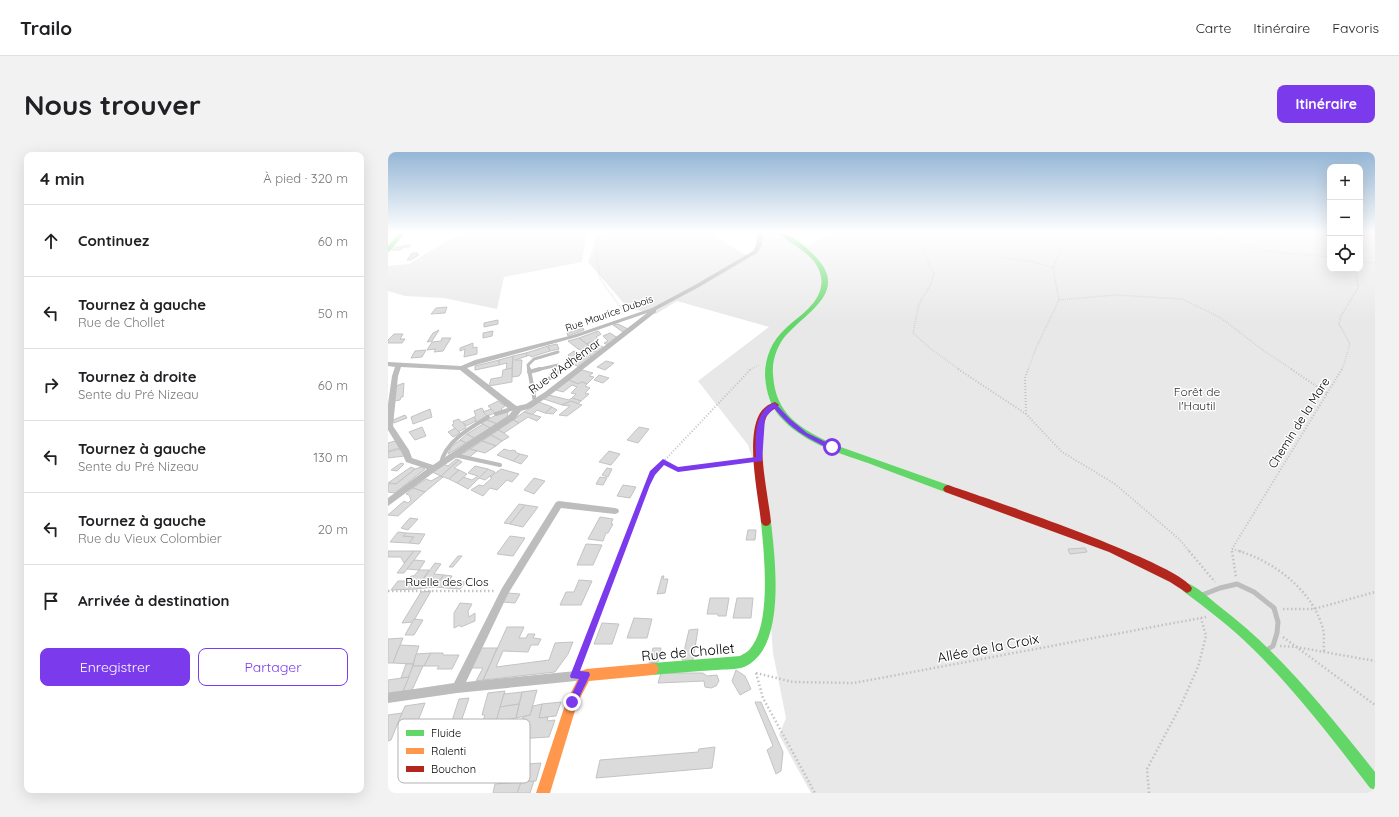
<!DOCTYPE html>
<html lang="fr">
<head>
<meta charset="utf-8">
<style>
  :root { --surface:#fff; --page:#f2f2f2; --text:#202124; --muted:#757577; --line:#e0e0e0; --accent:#7c3aed }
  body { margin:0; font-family:Quicksand,sans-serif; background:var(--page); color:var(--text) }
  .controls { position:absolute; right:12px; top:12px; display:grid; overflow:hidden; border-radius:8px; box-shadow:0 4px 16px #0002 }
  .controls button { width:36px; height:36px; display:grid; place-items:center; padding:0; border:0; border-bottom:1px solid var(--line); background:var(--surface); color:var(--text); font:20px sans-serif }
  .stop { position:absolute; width:12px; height:12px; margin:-9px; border:3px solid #7c3aed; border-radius:50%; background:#fff }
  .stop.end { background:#7c3aed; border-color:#fff; box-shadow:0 1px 4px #0008 }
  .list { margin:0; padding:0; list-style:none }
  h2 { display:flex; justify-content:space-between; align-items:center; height:52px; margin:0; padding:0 16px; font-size:17px }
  h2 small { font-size:13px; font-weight:400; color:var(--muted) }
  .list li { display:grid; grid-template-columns:26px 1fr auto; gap:12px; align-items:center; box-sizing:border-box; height:72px; padding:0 16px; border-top:1px solid var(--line) }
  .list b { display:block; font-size:15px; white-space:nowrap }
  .list p { margin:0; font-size:13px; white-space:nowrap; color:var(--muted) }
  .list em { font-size:13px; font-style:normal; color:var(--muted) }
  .actions { display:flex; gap:8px; padding:12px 16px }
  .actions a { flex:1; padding:9px 0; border:1px solid var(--accent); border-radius:8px; text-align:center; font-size:14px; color:var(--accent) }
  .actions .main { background:var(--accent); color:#fff }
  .icon { flex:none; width:22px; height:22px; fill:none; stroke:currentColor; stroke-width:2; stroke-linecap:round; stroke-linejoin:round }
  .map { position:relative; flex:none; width:987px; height:641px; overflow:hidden; border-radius:8px }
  header { display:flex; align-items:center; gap:24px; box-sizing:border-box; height:56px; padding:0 20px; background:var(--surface); border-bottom:1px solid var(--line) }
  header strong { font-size:19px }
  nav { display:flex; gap:22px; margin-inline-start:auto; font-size:14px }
  .intro { display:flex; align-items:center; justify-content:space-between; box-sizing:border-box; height:96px; padding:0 24px }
  h1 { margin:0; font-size:28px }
  .button { padding:10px 18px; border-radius:8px; background:var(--accent); color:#fff; font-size:14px; font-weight:700 }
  main { display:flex; gap:24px; padding:0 24px }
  aside { flex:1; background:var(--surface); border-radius:8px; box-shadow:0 4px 16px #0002 }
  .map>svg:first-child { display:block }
  .green { fill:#e8e8e8 }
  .building { fill:#dbdbdb; stroke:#c3c3c3 }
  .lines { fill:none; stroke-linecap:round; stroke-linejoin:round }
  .path-far2 { stroke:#c2c2c2; stroke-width:1.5; stroke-dasharray:0.5 1.5; stroke-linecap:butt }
  .path-far1 { stroke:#c2c2c2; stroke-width:2; stroke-dasharray:1 2; stroke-linecap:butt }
  .path { stroke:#c2c2c2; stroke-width:2.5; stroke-dasharray:1.5 2.5; stroke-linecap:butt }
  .lane-far2 { stroke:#bdbdbd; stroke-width:3 }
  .lane-far1 { stroke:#bdbdbd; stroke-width:4 }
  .lane { stroke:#bdbdbd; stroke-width:5 }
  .street { fill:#bdbdbd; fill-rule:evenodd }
  .fast { fill:#63d668; fill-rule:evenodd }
  .slow { fill:#ff974d; fill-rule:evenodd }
  .jam { fill:#b3261e; fill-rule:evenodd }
  .route { fill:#7c3aed }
  .labels { text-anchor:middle; stroke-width:3; stroke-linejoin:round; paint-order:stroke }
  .far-street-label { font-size:10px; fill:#000; stroke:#fff }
  .street-label { font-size:12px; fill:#000; stroke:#fff }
  .park-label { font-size:12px; fill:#2c2c2c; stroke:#fff }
  .near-street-label { font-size:14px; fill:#000; stroke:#fff }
  .key { fill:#fff; stroke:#b2b2b2; stroke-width:1 }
  .key-label { font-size:11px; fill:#000 }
</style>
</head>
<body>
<header>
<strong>Trailo</strong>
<nav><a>Carte</a><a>Itinéraire</a><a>Favoris</a></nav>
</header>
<div class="intro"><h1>Nous trouver</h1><a class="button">Itinéraire</a></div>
<main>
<aside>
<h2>4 min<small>À pied · 320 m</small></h2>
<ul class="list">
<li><svg class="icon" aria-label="ahead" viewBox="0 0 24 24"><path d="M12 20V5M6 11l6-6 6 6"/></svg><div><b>Continuez</b></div><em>60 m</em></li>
<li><svg class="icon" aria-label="left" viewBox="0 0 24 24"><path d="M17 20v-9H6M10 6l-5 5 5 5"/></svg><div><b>Tournez à gauche</b><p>Rue de Chollet</p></div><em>50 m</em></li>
<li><svg class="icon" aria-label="right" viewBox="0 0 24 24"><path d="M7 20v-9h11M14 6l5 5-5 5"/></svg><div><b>Tournez à droite</b><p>Sente du Pré Nizeau</p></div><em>60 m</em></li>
<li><svg class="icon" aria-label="left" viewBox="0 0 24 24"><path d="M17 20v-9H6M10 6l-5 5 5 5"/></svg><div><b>Tournez à gauche</b><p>Sente du Pré Nizeau</p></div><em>130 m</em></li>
<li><svg class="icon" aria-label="left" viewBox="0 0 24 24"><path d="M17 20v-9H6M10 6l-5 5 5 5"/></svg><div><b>Tournez à gauche</b><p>Rue du Vieux Colombier</p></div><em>20 m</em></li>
<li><svg class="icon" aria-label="arrive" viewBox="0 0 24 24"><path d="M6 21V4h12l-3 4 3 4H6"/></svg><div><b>Arrivée à destination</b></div></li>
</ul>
<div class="actions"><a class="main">Enregistrer</a><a>Partager</a></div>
</aside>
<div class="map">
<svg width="987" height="641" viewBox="0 0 987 641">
  <rect width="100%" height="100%" fill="#fff"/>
  <g class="green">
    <path d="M79,80H199L194,110L116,125L109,157L56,146L17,144L0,139V114L21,112L62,87Z"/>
    <path d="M226,80H319L363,106L377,80H393L418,94L448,80H942V117H972V80H987V641H423L391,583L398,566L385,501L372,330L360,293L310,229L381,175L289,149L268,162L240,156L200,110L210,83Z"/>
  </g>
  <g class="building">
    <path d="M16,93H23L21,95H16L12,98H4L8,95H14Z"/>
    <path d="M24,101H30L28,103H31L23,108H19Z"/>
    <path d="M59,155L57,161L43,162L48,156Z"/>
    <path d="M110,168V172L96,175V171Z"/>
    <path d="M230,172L240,177L235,180L225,173Z"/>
    <path d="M195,176L196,178L180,184L179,181Z"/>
    <path d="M51,178L44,189L39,190L45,181Z"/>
    <path d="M105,179L104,184L95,186V181Z"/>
    <path d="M210,179L213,182L208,185L210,187L199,192L191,186Z"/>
    <path d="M222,181L230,186L220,193L216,191L220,189L215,184Z"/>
    <path d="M6,182H15L12,187H17L14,191H0V188Z"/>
    <path d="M54,186H63L55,199L46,200L48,197L39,198L44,190L53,189Z"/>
    <path d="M191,186L210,201L205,205L198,202L199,200L190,197L180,189Z"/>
    <path d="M203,190L208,194L211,193L217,196L210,201L199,192Z"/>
    <path d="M85,191V196L89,195V202L76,205L77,197L72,199V196Z"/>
    <path d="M169,192L171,197L162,199L160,194Z"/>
    <path d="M160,194L162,199L143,205L142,203L139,204L138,201Z"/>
    <path d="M38,198L34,205L23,206L27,199Z"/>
    <path d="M186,199L191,201L183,208L180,203Z"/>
    <path d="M138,201L139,204L127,208H134L133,221L131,224L124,225L125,204Z"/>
    <path d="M200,203L205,205L191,215L187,213L183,208L186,205L192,209Z"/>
    <path d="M125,204L124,216L118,218L119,211L111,213V208Z"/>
    <path d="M111,208V213L87,218V214Z"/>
    <path d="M218,209L226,211L217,218L209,215Z"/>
    <path d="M124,216V230L101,234L103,227L114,225L115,218Z"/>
    <path d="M194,218L205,221L201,224L206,225L199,232L194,230L190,232L181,228Z"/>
    <path d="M211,223L221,226L215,231L206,228Z"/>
    <path d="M181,228L190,232L194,230L199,232L197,234L202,236L197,241L201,242L193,249L184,246L188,242L183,241L189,235L184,233L175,240L168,238Z"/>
    <path d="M16,231L15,245H13L12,248L6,249L8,234Z"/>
    <path d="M161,243L181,248L184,246L193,249L190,252L183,249L174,253L156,247Z"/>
    <path d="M110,249L117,254L113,257L115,259L107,261L100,254Z"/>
    <path d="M183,249L194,253L179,264L171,263L182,254L174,253Z"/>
    <path d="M151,250L164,255L157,261L149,258L144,263L136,260Z"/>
    <path d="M164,255L169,258L165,262L157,261Z"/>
    <path d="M94,256L99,264L89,271L86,265L88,264L86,259Z"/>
    <path d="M42,257L44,265L25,272L23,265Z"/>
    <path d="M103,257L107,261L99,264L95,260Z"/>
    <path d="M120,260L119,266L109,272L99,268L108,263Z"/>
    <path d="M136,260L153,265L149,269L140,265L131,271L125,268Z"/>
    <path d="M17,263L19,266L6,271L5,268Z"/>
    <path d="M86,265L88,269L78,274L75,270Z"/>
    <path d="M71,267L73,270H75L78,276L70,280L64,273L66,272L65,269Z"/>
    <path d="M99,268L109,272L102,276L93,271Z"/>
    <path d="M125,268L131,271L116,281L110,278Z"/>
    <path d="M95,272L102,276L86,286L79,282Z"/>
    <path d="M34,275L38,284L27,288L21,280Z"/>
    <path d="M251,275L261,277L250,291L239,288Z"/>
    <path d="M67,276L72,281L65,285L60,280Z"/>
    <path d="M110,278L116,281L121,285L114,289L103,283Z"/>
    <path d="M79,282L86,286L78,291L72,288Z"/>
    <path d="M103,283L114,289L108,294L94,289Z"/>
    <path d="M72,288L78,291L60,302L63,295Z"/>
    <path d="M7,289L12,296L0,299V291Z"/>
    <path d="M94,289L108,294L97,301L82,297Z"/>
    <path d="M13,297L16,304L0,306V300Z"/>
    <path d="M82,297L89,299L80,306L71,304Z"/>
    <path d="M116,297L123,299L124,298L128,299L127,300L132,302L125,309L109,303Z"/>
    <path d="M221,299L232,302L223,313L211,310Z"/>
    <path d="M132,302L140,304L133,312L125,309Z"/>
    <path d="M68,307L71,308L53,324L44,320L55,312L60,314Z"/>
    <path d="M71,308L74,310L66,316L71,318L61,327L53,324Z"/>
    <path d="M13,311L16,312L9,319L3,318Z"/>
    <path d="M87,314L100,317L80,337L69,331L75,325L84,328L90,324L80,321Z"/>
    <path d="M23,315L27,317L8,332L0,331Z"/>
    <path d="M33,315L37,317L7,341L0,340V333L3,331L8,332L27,317Z"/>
    <path d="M219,316L224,317L220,325L214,323Z"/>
    <path d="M100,317L107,320L97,328L91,326Z"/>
    <path d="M113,317L131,322L124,330L119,328L109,338L102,336L95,344L83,338L91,333L95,334L104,326L102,325Z"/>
    <path d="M71,318L79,322L69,331L61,327Z"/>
    <path d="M52,324L55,325L37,340L25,336L38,327L43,329Z"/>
    <path d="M212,325L219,326L215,333L208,332Z"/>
    <path d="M146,326L157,329L146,342L136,338Z"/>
    <path d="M235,333L248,335L242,346L229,344Z"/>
    <path d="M25,336L37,340L10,364L0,363L16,349L20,351L23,348L21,343L18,342Z"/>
    <path d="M131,352L137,353L122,372L116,371Z"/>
    <path d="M137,353L150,355L135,375L122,372Z"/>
    <path d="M212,365L225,367L223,372H225L220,381H218L215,389L200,387Z"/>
    <path d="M22,366L30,367L20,378L13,376Z"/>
    <path d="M360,378H368L367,388H358Z"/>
    <path d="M10,380L18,381L15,384L26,385L21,391L2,390Z"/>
    <path d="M18,381L37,382L31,392L21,391L26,385L15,384Z"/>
    <path d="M122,384L137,386L125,404L109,402Z"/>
    <path d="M198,392L214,393L205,413H189Z"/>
    <path d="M697,396L699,400L682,402L680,397Z"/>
    <path d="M0,399H26L16,411L13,405H0Z"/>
    <path d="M26,399H33L16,421H9Z"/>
    <path d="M70,404H74L65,415H61Z"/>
    <path d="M26,408L37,409L31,418L19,417Z"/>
    <path d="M47,411L53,412L46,422L56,423L46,435L28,437Z"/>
    <path d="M31,418H41L28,437L3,438L10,429H19L23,424H26Z"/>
    <path d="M56,423L64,424L59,432H64L66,429L78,430L72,437L46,435Z"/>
    <path d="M274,424H276L275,427H280L277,441L269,442Z"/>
    <path d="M191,428L204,429L193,453H172L178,440H186Z"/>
    <path d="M43,439L25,470L14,471L33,440Z"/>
    <path d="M120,441L132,442L127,451L115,450Z"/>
    <path d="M322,446H341L338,464H330V462H319Z"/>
    <path d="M349,446H365L363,466H345Z"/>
    <path d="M72,451L84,452L80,459L81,465L87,461V469L73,475L72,473L66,476V461Z"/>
    <path d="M246,466L264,467L259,486H239Z"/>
    <path d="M26,467L35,468L26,483H17Z"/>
    <path d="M214,471L231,472L224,492H206Z"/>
    <path d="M119,475H136L131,486H138L140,482H147L145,486L153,487L150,493H143L140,500L115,499L108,515L161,508L167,491L185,490L180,502L167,520L95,528Z"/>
    <path d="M310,477L305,508H294L301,478Z"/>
    <path d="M15,486L5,511H0V487Z"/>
    <path d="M12,493L31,494L25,512L5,511Z"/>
    <path d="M91,496H109L95,528L88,529L95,516H83Z"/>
    <path d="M265,496H273L270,510L261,511Z"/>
    <path d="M43,501L36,514H25L28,502Z"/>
    <path d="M43,501H55V503H71L64,517H49L51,514H36Z"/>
    <path d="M18,512H25L21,525L13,526Z"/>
    <path d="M25,514H35L24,538L15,539Z"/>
    <path d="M348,518L357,524L363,537L352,543L344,529Z"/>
    <path d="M273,521H315L319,524L329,523L331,529L328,534L323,536L317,535L316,529L270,531Z"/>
    <path d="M21,525L15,539L0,541V528Z"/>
    <path d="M149,538L142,563L128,566L134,540Z"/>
    <path d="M117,539L108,570L94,572L97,563H94L100,541Z"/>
    <path d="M134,540L131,552L112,555L116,542Z"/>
    <path d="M81,546L71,576L61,578L71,547Z"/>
    <path d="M173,550L168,564L151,566L154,552Z"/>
    <path d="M367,550H373L395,600L393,619L388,622L379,598L385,594Z"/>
    <path d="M37,551L30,569L9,572L17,554Z"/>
    <path d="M131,552L128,566L108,570L112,555Z"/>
    <path d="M154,552L151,566L160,565L159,569L167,568L161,585L128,587L130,578H131L135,565L142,563L145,554Z"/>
    <path d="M14,561L3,588L0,589V563Z"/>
    <path d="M327,595L324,616L208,626L212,608L310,600L311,597Z"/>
    <path d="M142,599L138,612L153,611L148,629L111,632L119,608L127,607L129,600Z"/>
    <path d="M146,629L142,641H129L133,630Z"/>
    <path d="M133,630L129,641H105L107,632Z"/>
  </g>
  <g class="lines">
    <g class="path-far2">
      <path d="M206,80L212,127L236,160"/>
      <path d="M519,80L532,94L546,122L543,132L531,152L525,181L543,197L572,218"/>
      <path d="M818,80C857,100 899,101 942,105"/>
      <path d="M379,91L388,87"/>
      <path d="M610,105L643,109L665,116"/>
      <path d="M972,107V99L987,95"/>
      <path d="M972,109L987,111"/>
      <path d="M671,148L727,143L794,147L833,166L876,199L905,218"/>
      <path d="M361,218L371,213"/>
      <path d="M640,218L648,196L671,148L665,116L678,86L683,80"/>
      <path d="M954,218L962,192L951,172L953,164L970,136L968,117"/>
    </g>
    <g class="path-far1">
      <path d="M570,217L638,262L674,300L727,332L791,387L802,400"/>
      <path d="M903,217L940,242"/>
      <path d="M638,262L637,226L640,217"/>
      <path d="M363,308L290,317L275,310L363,217"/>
      <path d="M844,397L855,400"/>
      <path d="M233,400L264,321L275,310"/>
      <path d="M844,400V397L954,217"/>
    </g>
    <g class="path">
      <path d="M801,399L827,430"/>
      <path d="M844,399L848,425"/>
      <path d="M851,399C887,410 925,439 935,477C937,484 935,492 936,499"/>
      <path d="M0,439H107"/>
      <path d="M895,457H926L987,440"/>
      <path d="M895,485L987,553"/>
      <path d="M892,494L908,495L987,509"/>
      <path d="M191,511L234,399"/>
      <path d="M368,521L405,530L466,531L818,465"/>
      <path d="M368,521L375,546L427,641"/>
      <path d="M761,641L759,617L793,553L810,515L818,484L813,466"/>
    </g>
    <g class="lane-far2">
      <path d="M141,218L140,213L146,207L170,200"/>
      <path d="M148,218L170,213L173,216L172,218"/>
    </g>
    <g class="lane-far1">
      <path d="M141,217L147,250"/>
      <path d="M141,220L152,217"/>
      <path d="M145,240L173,217"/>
      <path d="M108,262L126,256"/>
      <path d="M66,303L112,313"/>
      <path d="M53,311C58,289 82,276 100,265"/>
    </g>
    <path class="lane" d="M814,443L832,436L849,432L866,440L886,456L890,470L889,481L885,494L877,499"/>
    <g class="street">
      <path d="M370,80H376L374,93L369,101L311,135L268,158V160L161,244L143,256L133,259L127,267L49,318L0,354V346L39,317L18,310L14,301L0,278V252L4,224L7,215L0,214V210L73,214L87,208L185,183L264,156L307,133L365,99L368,93ZM259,161L157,240L138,252L129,254L127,253L79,216L91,212L189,185ZM13,215L72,218L121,257L125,258L121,263L45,313L24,306L21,298L5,274L10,224Z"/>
      <path d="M171,349L227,356L230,357L231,359L230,361L227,362L173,356L120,442L78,530L198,518L202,519L203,523L202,527L198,528L69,541L0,551V541L66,531L114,436L168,350Z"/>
    </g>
    <g class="fast">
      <path d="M12,80H18L2,99L0,100V94Z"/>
      <path d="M389,80C401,80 414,92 423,100C466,140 417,159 395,187C388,197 384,210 385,222C387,263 413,277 447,293L563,334L565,337L563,340H557C531,330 505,321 480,311C451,301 419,292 396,269C383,257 378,241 377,223C377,205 384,189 397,177C412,163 437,149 433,125C429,102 404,94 389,80Z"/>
      <path d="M378,366L381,367L383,370C387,407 399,497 356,515C348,518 337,517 329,518C308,519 286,521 265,523L261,521L259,517L261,513L265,511L352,504C355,502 360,500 362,497C384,472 376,401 373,370L375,367Z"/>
      <path d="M799,431C811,436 821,446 831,454C892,500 940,561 987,620V638L982,636C945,588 907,538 864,496C843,475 819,457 795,439L794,436L795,433Z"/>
    </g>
    <path class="slow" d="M265,511L269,513L271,517L269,521L265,523L201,529L189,552L162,641H148L178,550L194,519L198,517Z"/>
    <g class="jam">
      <path d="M387,250L391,253C387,258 380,259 378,266C368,292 380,341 383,370L381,373L378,374L375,373L373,370C370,342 358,288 371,263C374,257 380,252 387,250Z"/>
      <path d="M560,333C595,345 794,412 804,436L803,439L799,441L782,430L721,400L557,340L555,337L557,334Z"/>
    </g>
  </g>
  <linearGradient id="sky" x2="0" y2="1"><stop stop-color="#95b6d6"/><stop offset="0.47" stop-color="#fff"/><stop offset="1" stop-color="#fff" stop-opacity="0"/></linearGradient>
  <rect width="987" height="170" fill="url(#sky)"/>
  <path class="route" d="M387,251L402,267L419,281L446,294V297H442C416,284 404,278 386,256L377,266L374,309L290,320L276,313L267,323L262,333L192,519L201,520L202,523L187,554L184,555L181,554L180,550L191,527L183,526L182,524L262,319L275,307L290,315L368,305C367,287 366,257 387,251Z"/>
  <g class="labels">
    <g class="far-street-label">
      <text transform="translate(221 161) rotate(-19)" y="4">Rue Maurice Dubois</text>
    </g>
    <g class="street-label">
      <text transform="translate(177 214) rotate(-36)" y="4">Rue d'Adhémar</text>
      <text transform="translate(911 271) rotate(-58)" y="4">Chemin de la Mare</text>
      <text x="59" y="434">Ruelle des Clos</text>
    </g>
    <g class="park-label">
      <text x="809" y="244">Forêt de<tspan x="809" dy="14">l'Hautil</tspan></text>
    </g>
    <g class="near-street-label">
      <text transform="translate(600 496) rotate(-11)" y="5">Allée de la Croix</text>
      <text transform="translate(300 500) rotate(-5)" y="5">Rue de Chollet</text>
    </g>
  </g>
  <rect x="10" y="567" width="132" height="64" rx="6" class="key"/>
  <rect x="18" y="578" width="18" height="6" fill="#63d668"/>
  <rect x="18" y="596" width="18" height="6" fill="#ff974d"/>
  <rect x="18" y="614" width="18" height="6" fill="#b3261e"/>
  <g class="key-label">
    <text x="43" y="585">Fluide</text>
    <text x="43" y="603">Ralenti</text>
    <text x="43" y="621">Bouchon</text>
  </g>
</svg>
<div class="controls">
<button>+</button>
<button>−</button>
<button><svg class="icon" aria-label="locate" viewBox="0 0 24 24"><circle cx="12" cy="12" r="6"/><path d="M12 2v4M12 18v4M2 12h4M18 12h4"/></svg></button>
</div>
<div class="stop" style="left:444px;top:295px"></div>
<div class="stop end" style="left:184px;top:550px"></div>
</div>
</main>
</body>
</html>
